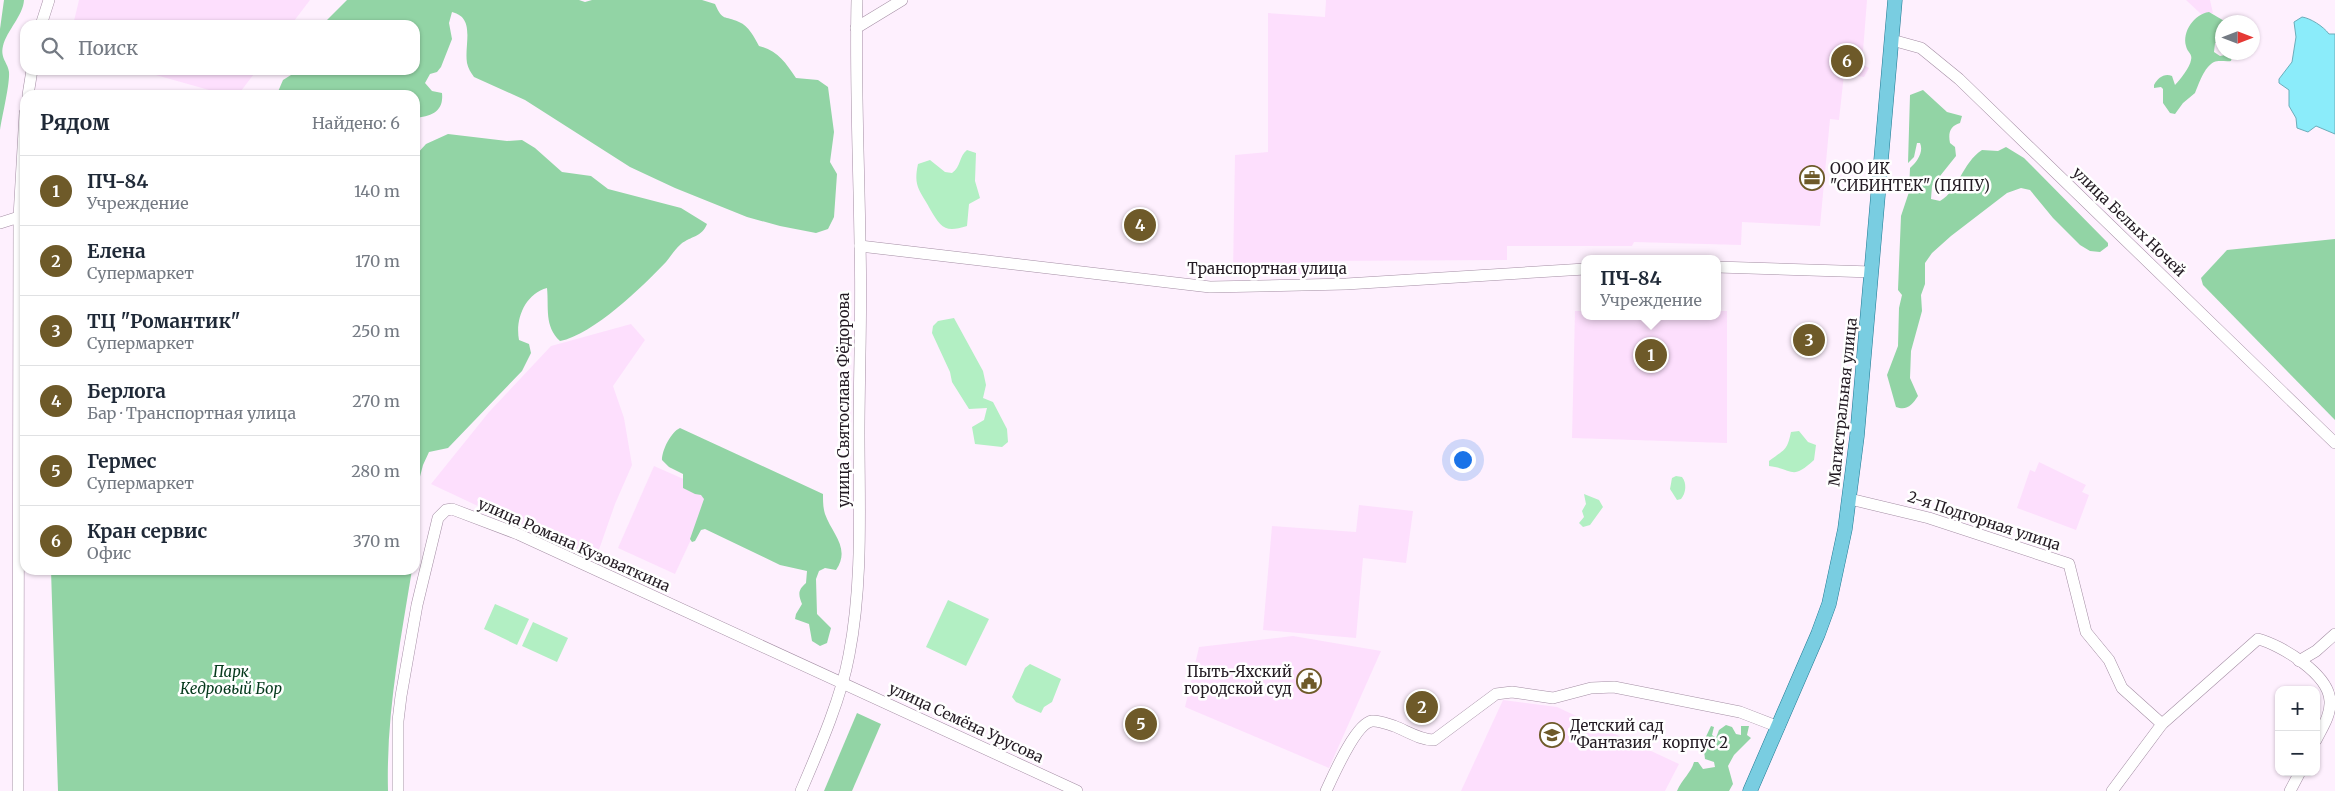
<!DOCTYPE html>
<html lang="ru">
<head>
<meta charset="utf-8">
<style>
  :root { --surface:#fff; --page:#f2f2f3; --text:#1f2937; --muted:#747a83; --line:#e0e1e3; --accent:#6e5a29 }
  body { margin:0; font-family:Merriweather,serif; background:var(--page); color:var(--text) }
  .controls { position:absolute; right:15px; bottom:15px; display:grid; overflow:hidden; border-radius:10px; box-shadow:0 1px 4px #0004 }
  .controls button { width:45px; height:45px; display:grid; place-items:center; padding:0; border:0; border-bottom:1px solid var(--line); background:var(--surface); color:var(--text); font:25px sans-serif }
  .compass { position:absolute; left:2215px; top:15px; width:45px; height:45px; border-radius:50%; background:var(--surface); box-shadow:0 1px 4px #0004; rotate:90deg }
  .you { position:absolute; left:1462px; top:459px; width:18px; height:18px; margin:-12px; border:4px solid #fff; border-radius:50%; background:#1a73e8; box-shadow:0 0 0 8px #1a73e833 }
  .badge { display:grid; place-items:center; width:32px; height:32px; border-radius:50%; background:var(--accent); color:#fff; font-size:16px; font-weight:700 }
  .pin { position:absolute; translate:-50% -50%; border:2px solid #fff; box-shadow:0 1px 5px #0006 }
  .popup { position:absolute; left:1581px; top:255px; width:140px; height:65px; box-sizing:border-box; display:grid; place-content:center; border-radius:10px; background:var(--surface); filter:drop-shadow(0 1px 4px #0005); font-size:16px; white-space:nowrap; color:var(--muted) }
  .popup b { font-size:19px; color:var(--text) }
  .popup::after { content:''; position:absolute; left:50%; top:100%; margin-left:-10px; border:10px solid transparent; border-top-color:var(--surface) }
  .list { margin:0; padding:0; list-style:none }
  h2 { display:flex; justify-content:space-between; align-items:center; height:65px; margin:0; padding:0 20px; font-size:21px }
  h2 small { font-size:16px; font-weight:400; color:var(--muted) }
  .list li { display:grid; grid-template-columns:32px 1fr auto; gap:15px; align-items:center; box-sizing:border-box; height:70px; padding:0 20px; border-top:1px solid var(--line) }
  .list b { display:block; font-size:19px; white-space:nowrap }
  .list p { margin:0; font-size:16px; white-space:nowrap; color:var(--muted) }
  .list em { font-size:16px; font-style:normal; color:var(--muted) }
  .icon { flex:none; width:28px; height:28px; fill:none; stroke:currentColor; stroke-width:2; stroke-linecap:round; stroke-linejoin:round }
  .map { position:relative; flex:none; width:2335px; height:791px; overflow:hidden }
  .search { position:absolute; background:var(--surface); box-shadow:0 1px 4px #0004; left:20px; top:20px; width:400px; height:55px; display:flex; align-items:center; gap:12px; box-sizing:border-box; padding:0 18px; border-radius:15px; color:var(--muted); font-size:19px }
  .panel { position:absolute; background:var(--surface); box-shadow:0 1px 4px #0004; left:20px; top:90px; width:400px; height:485px; border-radius:15px }
  .map>svg:first-child { display:block }
  .built { fill:#fddffd }
  .green { fill:#b2efc3 }
  .forest { fill:#92d4a5 }
  .water { fill:#8becfa; stroke:#6cadba }
  .lines { fill:none; stroke-linecap:round; stroke-linejoin:round }
  .minor-casing { stroke:#a48ea4; stroke-width:12 }
  .major-casing { stroke:#217992; stroke-width:15 }
  .minor { stroke:#fff; stroke-width:11 }
  .major { stroke:#79cde1; stroke-width:14 }
  .labels { text-anchor:middle; stroke-width:5; stroke-linejoin:round; paint-order:stroke }
  .poi-label { font-size:15px; fill:#231b23; stroke:#fff; text-anchor:start }
  .street-label { font-size:15px; fill:#231b23; stroke:#fff }
  .park-label { font-size:15px; font-style:italic; fill:#05391c; stroke:#fff }
</style>
</head>
<body>
<div class="map">
<svg width="2335" height="791" viewBox="0 0 2335 791">
  <rect width="100%" height="100%" fill="#fef0fe"/>
  <g class="built">
    <path d="M79,0H310L291,25H73Z"/>
    <path d="M1326,0H1867L1862,64L1869,68L1864,77L1844,74L1839,120L1830,119L1820,226L1742,222L1741,245L1634,242L1632,246H1507V260L1320,261L1318,275L1233,273L1235,155L1268,152V13L1325,17Z"/>
    <path d="M2186,0H2210L2213,13L2201,14Z"/>
    <path d="M138,70H257L238,95H227Z"/>
    <path d="M1575,311H1585V316H1717V311H1727V443L1572,438Z"/>
    <path d="M631,324L645,340L613,386L624,418L632,465L615,504L595,561L431,484L489,412L551,346Z"/>
    <path d="M2039,462L2086,485L2082,492L2089,495L2076,530L2017,508L2030,470L2035,472Z"/>
    <path d="M654,466L713,492L675,574L618,548Z"/>
    <path d="M1359,505L1413,511L1406,563L1363,558L1356,638L1263,630L1272,526L1356,532Z"/>
    <path d="M1293,636L1381,651L1329,768L1185,707L1199,647Z"/>
    <path d="M1503,700L1557,707L1679,764L1665,791H1461Z"/>
  </g>
  <g class="green">
    <path d="M967,150L976,153L975,181L980,198L969,204L967,226C945,233 941,228 930,209C920,190 913,187 918,164L930,160L945,172L952,173C961,167 959,156 967,150Z"/>
    <path d="M954,318L983,371L986,385L983,398L993,402L1007,429L1008,442L1002,447L975,444L972,427L984,420L987,408L969,409L952,382L950,372L932,333L933,326L938,321Z"/>
    <path d="M1799,431L1808,442L1816,445L1814,460C1791,481 1794,469 1769,466V461C1785,449 1787,451 1791,432Z"/>
    <path d="M1676,476L1682,477C1687,483 1686,493 1681,499L1677,500L1670,489L1672,478Z"/>
    <path d="M1584,494L1599,500L1603,507L1590,525L1583,527L1579,523L1584,517L1582,511L1586,504Z"/>
    <path d="M948,600L989,619L966,666L926,647Z"/>
    <path d="M495,604L529,619L517,645L484,629Z"/>
    <path d="M533,622L568,638L557,662L522,646Z"/>
    <path d="M1030,664L1061,679L1052,702L1044,707L1041,713L1016,702L1012,697L1025,668Z"/>
  </g>
  <g class="forest">
    <path d="M4,0H24C23,16 7,30 3,46C0,58 8,63 9,72C10,84 2,116 0,130V29Z"/>
    <path d="M347,0H579L585,2L592,0H702L715,4C723,22 724,15 739,22C749,26 754,37 759,46C778,51 785,62 796,78L818,80L828,87L834,132L830,162L837,174L834,217L828,229L816,233L780,226L747,217L675,188L630,167L525,100L474,77C471,73 468,68 467,63C464,44 476,18 452,12L449,23L452,39L441,67L437,72L430,74L425,83L432,91L442,93C444,112 431,116 415,118V95H267L277,94L283,80L299,70H415V25H322Z"/>
    <path d="M2209,12L2226,22H2222V42L2215,43L2214,52L2220,56L2230,54L2232,56L2231,61C2226,62 2219,60 2214,62C2204,67 2199,84 2195,93L2183,103L2175,114L2170,113L2163,103V89L2161,87L2154,88V85C2158,78 2164,73 2172,76L2175,85C2180,80 2190,67 2191,60C2193,54 2187,52 2186,46C2182,32 2194,14 2209,12Z"/>
    <path d="M1923,90L1947,112L1962,116L1960,123C1950,126 1948,133 1950,143L1955,147L1956,156L1932,186L1931,199L1940,201C1959,190 1962,163 1982,150L1998,151L2006,147L2024,158L2108,243V246L2100,252L2090,251L2080,245L2053,218L2030,190L2021,188L2007,193L1951,236L1932,253L1925,263V284L1921,295L1922,311L1911,351L1910,378L1918,396C1912,405 1907,411 1896,407L1887,375L1898,346L1899,308L1902,295L1898,290L1901,216L1909,192L1910,168C1917,162 1924,152 1920,143H1917L1914,157L1908,163L1910,95Z"/>
    <path d="M448,134L507,141L522,140L535,148L562,172L591,176L608,189L681,208L707,224C702,237 691,236 681,244C675,249 671,256 666,262C643,286 593,335 560,341C544,326 549,308 547,288C525,294 515,319 519,340L529,344L531,353L522,371L448,448L429,452L423,465L415,496V156L426,144Z"/>
    <path d="M2335,239V420L2203,285L2201,278L2227,250Z"/>
    <path d="M680,428L823,494C823,500 823,508 825,514C832,534 851,548 836,570L825,568L819,571L816,579L817,614L831,628L827,643L820,646L812,641L809,624L795,619L796,614L802,604C798,594 798,590 806,583L807,571L780,565L705,529L701,530L695,541L692,542L690,539L704,499L701,495L695,494L683,488V474L669,467L662,460C662,450 671,432 680,428Z"/>
    <path d="M51,570H412C400,643 386,716 388,791H58Z"/>
    <path d="M857,713L881,724L852,791H824Z"/>
    <path d="M1726,725L1732,727L1736,734L1741,735V726H1749L1747,735L1751,738L1734,755L1728,766L1733,784L1729,791H1677C1682,779 1691,773 1694,762H1698L1703,769L1715,767L1714,762L1705,759L1703,743L1711,726L1714,727L1712,735L1716,738L1719,730Z"/>
  </g>
  <path class="water" d="M2302,17C2310,18 2323,26 2329,34H2335V134L2316,126L2308,132L2297,128L2296,118L2289,106V90L2279,83V79L2292,62L2296,37L2294,22Z"/>
  <g class="lines">
    <defs>
      <g id="minor">
        <path d="M41,25L49,0"/>
        <path d="M856,28L902,0"/>
        <path d="M1892,40L1921,48L1959,79L2335,443"/>
        <path d="M28,95L32,70"/>
        <path d="M0,223L19,217"/>
        <path d="M860,246L1210,287L1346,284L1585,269"/>
        <path d="M1717,267L1872,272"/>
        <path d="M1850,499L1929,518L2069,564L2086,632L2109,660L2122,688L2162,724"/>
        <path d="M2299,661L2316,651L2335,634"/>
        <path d="M18,791L19,217L25,113"/>
        <path d="M398,791V721L401,696L417,605L438,518L446,510L452,509L518,534L1077,791"/>
        <path d="M801,791C819,749 841,699 849,655C863,583 859,507 859,434C859,371 862,308 860,245C859,163 855,82 857,0"/>
        <path d="M1326,791C1333,776 1356,723 1372,721C1379,720 1387,724 1394,726C1407,731 1420,740 1434,740L1496,694L1512,692L1553,698L1591,688L1614,687L1740,712L1779,727"/>
        <path d="M2112,791L2162,724L2258,639C2281,645 2329,674 2330,701C2331,715 2322,728 2316,740"/>
        <path d="M2290,791L2300,772"/>
      </g>
      <path id="major" d="M1750,791L1818,634L1829,604L1845,529L1857,436L1895,0"/>
    </defs>
    <use href="#minor" class="minor-casing"/>
    <use href="#major" class="major-casing"/>
    <use href="#minor" class="minor"/>
    <use href="#major" class="major"/>
  </g>
  <defs>
    <symbol id="office-ring" viewBox="-11 -11 22 22"><circle r="9.5" fill="#fff" stroke="#6e5a29" stroke-width="1.5"/><path d="M-6-3h4V-5.5h4V-3h4V5H-6ZM-1-4.5V-3h2v-1.5ZM-6 0V1H6V0Z" fill="#6e5a29"/></symbol>
    <symbol id="civic-ring" viewBox="-11 -11 22 22"><circle r="9.5" fill="#fff" stroke="#6e5a29" stroke-width="1.5"/><path d="M-.6-6.5H3V-4.5H.6V-3L4-1V1h2V6H-6V1h2V-1L-.6-3ZM-1.2 2.5V6h2.4V2.5Z" fill="#6e5a29"/></symbol>
    <symbol id="school-ring" viewBox="-11 -11 22 22"><circle r="9.5" fill="#fff" stroke="#6e5a29" stroke-width="1.5"/><path d="M0-5L7-2L0 1L-7-2ZM-4 1L0 2.5L4 1V4Q0 6-4 4Z" fill="#6e5a29"/></symbol>
  </defs>
  <g fill-rule="evenodd">
    <use href="#office-ring" x="1798" y="164" width="28" height="28"/>
    <use href="#civic-ring" x="1295" y="667" width="28" height="28"/>
    <use href="#school-ring" x="1538" y="721" width="28" height="28"/>
  </g>
  <g class="labels">
    <g class="poi-label">
      <text x="1830" y="174">ООО ИК<tspan x="1830" dy="17">"СИБИНТЕК" (ПЯПУ)</tspan></text>
      <text x="1292" y="677" text-anchor="end">Пыть-Яхский<tspan x="1292" dy="17">городской суд</tspan></text>
      <text x="1570" y="731">Детский сад<tspan x="1570" dy="17">"Фантазия" корпус 2</tspan></text>
    </g>
    <g class="street-label">
      <text transform="translate(2129 222) rotate(44)" y="5">улица Белых Ночей</text>
      <text x="1267" y="274">Транспортная улица</text>
      <text transform="translate(844 400) rotate(-90)" y="5">улица Святослава Фёдорова</text>
      <text transform="translate(1843 402) rotate(-84)" y="5">Магистральная улица</text>
      <text transform="translate(1984 521) rotate(18)" y="5">2-я Подгорная улица</text>
      <text transform="translate(574 545) rotate(24)" y="5">улица Романа Кузоваткина</text>
      <text transform="translate(966 723) rotate(25)" y="5">улица Семёна Урусова</text>
    </g>
    <g class="park-label">
      <text x="231" y="677">Парк<tspan x="231" dy="17">Кедровый Бор</tspan></text>
    </g>
  </g>
</svg>
<div class="controls">
<button>+</button>
<button>−</button>
</div>
<svg class="compass" viewBox="-18 -18 36 36"><path d="M0-13l5 13h-10z" fill="#e53935"/><path d="M0 13l5-13h-10z" fill="#747a83"/></svg>
<div class="you"></div>
<div class="pin badge" style="left:1651px;top:355px">1</div>
<div class="popup"><b>ПЧ-84</b>Учреждение</div>
<div class="pin badge" style="left:1422px;top:707px">2</div>
<div class="pin badge" style="left:1809px;top:340px">3</div>
<div class="pin badge" style="left:1140px;top:225px">4</div>
<div class="pin badge" style="left:1141px;top:724px">5</div>
<div class="pin badge" style="left:1847px;top:61px">6</div>
<div class="search"><svg class="icon" aria-label="search" viewBox="0 0 24 24"><circle cx="10" cy="10" r="6"/><path d="M15 15l6 6"/></svg>Поиск</div>
<section class="panel">
<h2>Рядом<small>Найдено: 6</small></h2>
<ul class="list">
<li><span class="badge">1</span><div><b>ПЧ-84</b><p>Учреждение</p></div><em>140 m</em></li>
<li><span class="badge">2</span><div><b>Елена</b><p>Супермаркет</p></div><em>170 m</em></li>
<li><span class="badge">3</span><div><b>ТЦ &quot;Романтик&quot;</b><p>Супермаркет</p></div><em>250 m</em></li>
<li><span class="badge">4</span><div><b>Берлога</b><p>Бар · Транспортная улица</p></div><em>270 m</em></li>
<li><span class="badge">5</span><div><b>Гермес</b><p>Супермаркет</p></div><em>280 m</em></li>
<li><span class="badge">6</span><div><b>Кран сервис</b><p>Офис</p></div><em>370 m</em></li>
</ul>
</section>
</div>
</body>
</html>
